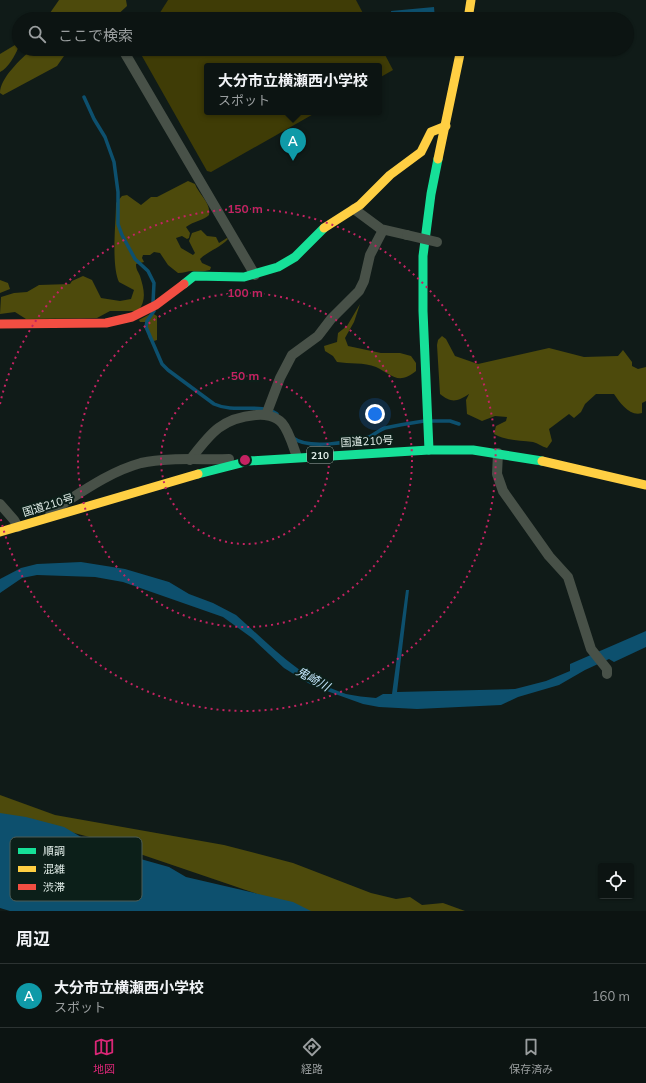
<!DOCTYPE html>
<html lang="ja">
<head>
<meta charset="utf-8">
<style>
  :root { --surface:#0c1412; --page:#151d1b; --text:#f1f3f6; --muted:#9a9e9f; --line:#2c3332; --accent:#db2777 }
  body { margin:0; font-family:Mulish,"Noto Sans JP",sans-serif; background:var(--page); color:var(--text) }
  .controls { position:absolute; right:12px; bottom:12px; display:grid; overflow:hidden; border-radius:4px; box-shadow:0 1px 3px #0004 }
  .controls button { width:36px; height:36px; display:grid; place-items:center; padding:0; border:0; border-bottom:1px solid var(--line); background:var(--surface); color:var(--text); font:20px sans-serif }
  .you { position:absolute; left:375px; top:414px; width:14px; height:14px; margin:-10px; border:3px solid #fff; border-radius:50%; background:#1a73e8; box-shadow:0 0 0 6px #1a73e833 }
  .badge { display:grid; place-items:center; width:26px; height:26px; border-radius:50%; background:var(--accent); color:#fff; font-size:13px; font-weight:700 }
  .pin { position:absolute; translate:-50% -33px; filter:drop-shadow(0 1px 2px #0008) }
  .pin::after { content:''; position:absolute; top:21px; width:14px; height:12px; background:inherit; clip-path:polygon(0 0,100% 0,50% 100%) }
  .popup { position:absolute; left:204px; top:63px; width:178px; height:52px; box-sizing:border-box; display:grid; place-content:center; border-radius:4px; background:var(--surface); filter:drop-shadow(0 1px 3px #0005); font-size:13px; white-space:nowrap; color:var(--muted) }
  .popup b { font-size:15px; color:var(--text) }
  .popup::after { content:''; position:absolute; left:50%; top:100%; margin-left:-8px; border:8px solid transparent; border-top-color:var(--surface) }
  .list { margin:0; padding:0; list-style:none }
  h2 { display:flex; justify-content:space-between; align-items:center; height:52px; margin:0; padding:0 16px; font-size:17px }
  h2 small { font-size:13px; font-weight:400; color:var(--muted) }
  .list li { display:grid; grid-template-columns:26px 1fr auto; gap:12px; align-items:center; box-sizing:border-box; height:64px; padding:0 16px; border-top:1px solid var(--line) }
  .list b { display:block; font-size:15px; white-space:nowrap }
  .list p { margin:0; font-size:13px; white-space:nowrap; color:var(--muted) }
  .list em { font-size:13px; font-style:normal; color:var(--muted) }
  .icon { flex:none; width:22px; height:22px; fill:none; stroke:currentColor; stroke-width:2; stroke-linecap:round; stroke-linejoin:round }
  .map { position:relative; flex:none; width:646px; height:911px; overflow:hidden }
  .search { position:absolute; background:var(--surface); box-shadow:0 1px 3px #0004; left:12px; right:12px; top:12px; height:44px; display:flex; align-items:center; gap:10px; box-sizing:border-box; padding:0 14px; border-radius:22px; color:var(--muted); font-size:15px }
  .sheet { height:116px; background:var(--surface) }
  nav { display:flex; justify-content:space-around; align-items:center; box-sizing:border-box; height:56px; border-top:1px solid var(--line); background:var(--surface); font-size:11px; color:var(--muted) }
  nav a { display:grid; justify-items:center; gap:2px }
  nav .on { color:var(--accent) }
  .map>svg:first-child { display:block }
  .green { fill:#3f3c06 }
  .forest { fill:#4d4a0c }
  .water { fill:#0d506e }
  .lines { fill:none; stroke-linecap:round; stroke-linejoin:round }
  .stream { stroke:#0d506e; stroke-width:3.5 }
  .street { stroke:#485148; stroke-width:10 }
  .fast { stroke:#16e098; stroke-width:9 }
  .slow { stroke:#ffcf43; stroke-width:9 }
  .jam { stroke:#f24e42; stroke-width:9 }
  .street-bridge { stroke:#485148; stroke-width:10 }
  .ring { fill:none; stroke:#c42362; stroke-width:2; stroke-dasharray:2 4 }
  .labels { text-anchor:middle; stroke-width:4; stroke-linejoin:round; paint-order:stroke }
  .shield { fill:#0c1f19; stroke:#a2b0ab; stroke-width:1 }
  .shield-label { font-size:10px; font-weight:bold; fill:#e2eee9 }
  .street-label { font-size:11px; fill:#e2eee9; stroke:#0c1f19 }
  .water-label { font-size:12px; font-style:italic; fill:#c4e6fc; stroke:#0c1f19 }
  .key { fill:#0c1f19; stroke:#4c5d57; stroke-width:1 }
  .key-label { font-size:11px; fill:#e2eee9 }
  .centre { fill:#c42362; stroke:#0c1f19; stroke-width:2 }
  .ring-label { font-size:12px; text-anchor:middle; font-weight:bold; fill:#c42362; stroke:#0c1f19; stroke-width:4; stroke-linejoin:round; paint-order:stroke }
</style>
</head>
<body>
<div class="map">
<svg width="646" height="911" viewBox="0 0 646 911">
  <rect width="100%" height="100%" fill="#101b18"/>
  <g class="green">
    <path d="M168,0H356L366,19H156Z"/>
    <path d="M138,49H382L393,70L379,78V66H207V112H317L211,172L207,171Z"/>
  </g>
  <g class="forest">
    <path d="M59,0H126L127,6L113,19H50V13Z"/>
    <path d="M15,45L18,48C15,56 8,68 0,72V54Z"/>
    <path d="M32,49H66L64,56L57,66L3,95L0,93C0,78 21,59 32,49Z"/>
    <path d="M188,181L195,184C199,195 211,202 209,215C204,220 194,221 186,227L190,233L189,238L187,239L182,236L176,238L181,248L193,255L195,253L189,241L192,233L201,230L207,236L216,237L219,243L227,238L228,239C220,248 208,251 200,259L202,263L211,267L210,270C203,272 199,271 192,271C188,271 184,273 178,273L168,265L160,253L154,252L150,255H143L142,258L144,262L136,264C136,270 138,271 140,276C144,289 147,300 138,311H110L97,318L26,319L15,312L0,314L1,297L14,293L27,292L39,285L70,284L72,281L83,276L92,280L101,298L120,301L131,299L134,290L119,282C111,265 116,223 116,203L122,196L127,195L141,205L151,197H157Z"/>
    <path d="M0,280L8,283L10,289L0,293Z"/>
    <path d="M360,304L354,322L345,338L348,346L381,353H400L411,356L416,363V371C398,386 391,374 376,367C364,362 349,364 337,362L333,356L325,351L324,346L337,342L338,333L347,326Z"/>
    <path d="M152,313L157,316V340L154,341L149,339L145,322H140L139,320Z"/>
    <path d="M442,336L446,339L455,356L478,364L549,348L584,357L618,356L623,350L632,362V366L638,369L646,367V401L642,403V413C630,417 620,403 614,394H596L585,404L581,412L574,418L569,414L549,429L552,441L547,448C542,447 538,443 533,442C519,440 507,441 494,434L496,426L506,421L507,417L495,416L482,421L467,414L466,400L469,394C457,402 451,403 440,394L437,345L438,340Z"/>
    <path d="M0,795L55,815L224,845L293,863L371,893L396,899L410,897L422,905L443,903L465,911H307L93,838L29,821L0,815Z"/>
  </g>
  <g class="water">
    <path d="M434,7L435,19H392L391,11Z"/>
    <path d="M81,562L125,569L169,582L189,594L213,603L236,615C270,645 302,680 346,694C355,696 366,697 376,698L383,694H392L406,590H409L397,692L515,689L546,681L570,671V664L646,631V647L614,662L609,659L585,670L559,685L518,697L501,705L417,709L379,707L363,704L313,686L284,668L252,638L223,617L123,582L95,577L37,575L22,578L0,593V579L21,568L37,564Z"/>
    <path d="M0,813L26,817L64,827L93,844L107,843L130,856L169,867L186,877L293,902L311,911H10L0,908Z"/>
  </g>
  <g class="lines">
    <g class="stream">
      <path d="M84,97L94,119L105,137L114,162L118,192V224L122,235L135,259L148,271L154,283L153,303"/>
      <path d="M154,311L147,321L146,327L162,364L168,370L214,404C236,414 259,402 277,414"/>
      <path d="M431,421H450L459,424"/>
      <path d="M293,438C309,450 350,442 369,437C374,435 379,430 385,428C398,425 411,423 424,421"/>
    </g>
    <g class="street">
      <path d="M123,50L255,275"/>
      <path d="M354,209L381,229L407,235"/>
      <path d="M266,415L280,378L292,355L318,336L331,319L359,291L364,281L370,255L383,230"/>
      <path d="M498,453L497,474L503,491L549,556L568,577L591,649L607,669V674"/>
      <path d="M190,460C210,434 221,418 256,415C264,414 276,416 282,423C289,431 293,446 297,457"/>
      <path d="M0,504L14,520L18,527"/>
      <path d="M50,512C79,494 108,472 141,463C169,457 201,460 229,459"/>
    </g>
    <g class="fast">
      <path d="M184,284L194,276L244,277L278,267L295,257L324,228"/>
      <path d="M429,450L423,311V256L431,194L438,159"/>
      <path d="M198,474L249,461L429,450H473L542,461"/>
    </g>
    <g class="slow">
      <path d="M468,19L471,0"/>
      <path d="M438,159L461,49"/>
      <path d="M324,228L360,205L390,175L421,152L431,132L446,126"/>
      <path d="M542,461L646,485"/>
      <path d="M0,532L198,474"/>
    </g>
    <path class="jam" d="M0,324L106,323L132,317L156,305L184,284"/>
    <path class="street-bridge" d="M407,235L437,242"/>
  </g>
  <g class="ring">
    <circle cx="245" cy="460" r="84"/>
    <circle cx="245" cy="460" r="167"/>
    <path d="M0 404A251 251 0 1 1 0 516"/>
  </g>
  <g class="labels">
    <rect class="shield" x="307" y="447" width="26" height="16" rx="3"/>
    <g class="shield-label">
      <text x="320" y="459">210</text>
    </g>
    <g class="street-label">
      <text transform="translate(367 441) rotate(-3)" y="4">国道210号</text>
      <text transform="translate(48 505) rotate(-17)" y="4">国道210号</text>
    </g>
    <g class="water-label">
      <text transform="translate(313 679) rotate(29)" y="4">鬼崎川</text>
    </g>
  </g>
  <rect x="10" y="837" width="132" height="64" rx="6" class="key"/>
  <rect x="18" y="848" width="18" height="6" fill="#16e098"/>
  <rect x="18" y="866" width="18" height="6" fill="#ffcf43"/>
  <rect x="18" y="884" width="18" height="6" fill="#f24e42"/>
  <g class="key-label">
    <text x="43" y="855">順調</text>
    <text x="43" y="873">混雑</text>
    <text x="43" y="891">渋滞</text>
  </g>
  <circle cx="245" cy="460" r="6" class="centre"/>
  <g class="ring-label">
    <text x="245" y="213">150 m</text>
    <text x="245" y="297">100 m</text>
    <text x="245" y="380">50 m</text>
  </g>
</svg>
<div class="controls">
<button><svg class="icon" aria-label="locate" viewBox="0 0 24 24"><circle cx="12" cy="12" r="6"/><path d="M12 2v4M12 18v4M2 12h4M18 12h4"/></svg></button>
</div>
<div class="you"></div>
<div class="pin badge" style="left:293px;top:161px;background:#0f9aa8">A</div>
<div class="popup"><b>大分市立横瀬西小学校</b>スポット</div>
<div class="search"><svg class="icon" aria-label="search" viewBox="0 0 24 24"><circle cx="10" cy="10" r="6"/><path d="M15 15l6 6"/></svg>ここで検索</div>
</div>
<section class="sheet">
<h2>周辺<small></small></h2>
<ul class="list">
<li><span class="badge" style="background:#0f9aa8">A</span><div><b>大分市立横瀬西小学校</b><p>スポット</p></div><em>160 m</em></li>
</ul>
</section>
<nav>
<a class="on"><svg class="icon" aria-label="map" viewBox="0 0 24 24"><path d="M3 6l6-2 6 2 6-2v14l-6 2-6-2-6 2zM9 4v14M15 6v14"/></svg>地図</a>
<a><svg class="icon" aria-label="directions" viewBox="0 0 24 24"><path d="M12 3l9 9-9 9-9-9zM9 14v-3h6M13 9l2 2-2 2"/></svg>経路</a>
<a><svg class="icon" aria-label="saved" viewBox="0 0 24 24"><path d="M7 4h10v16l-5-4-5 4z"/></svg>保存済み</a>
</nav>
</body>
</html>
